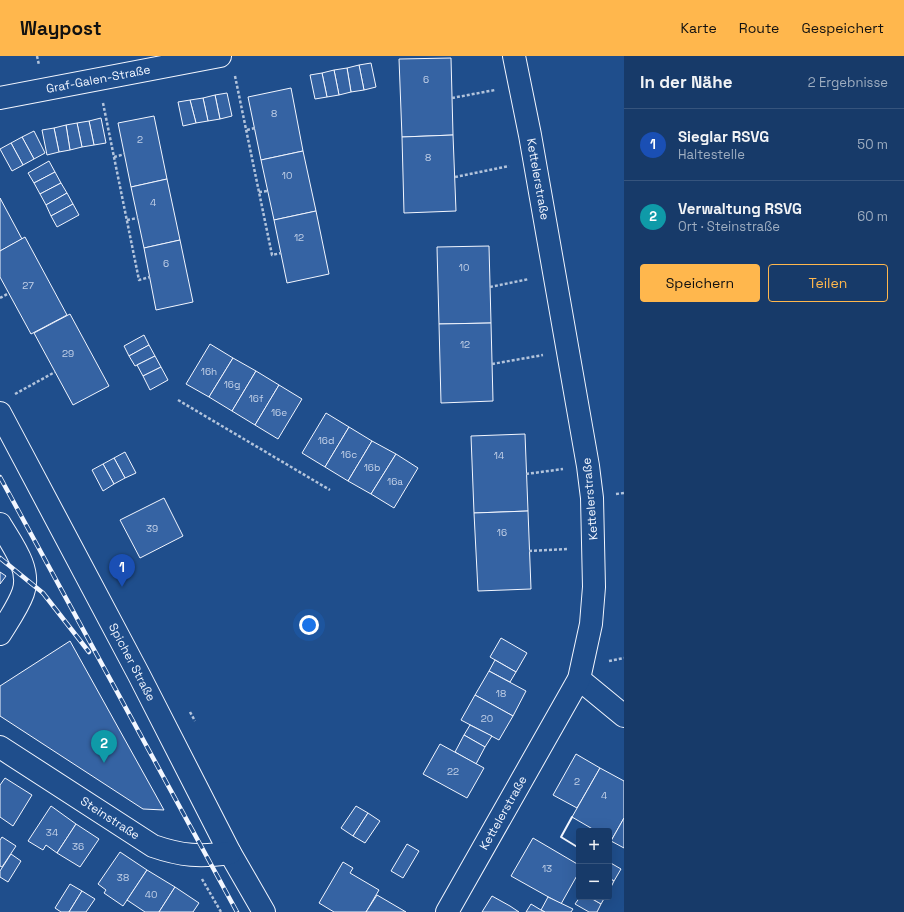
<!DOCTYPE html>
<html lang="de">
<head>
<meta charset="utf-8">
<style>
  :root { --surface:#173a69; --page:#20416f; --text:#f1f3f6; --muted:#9eadc0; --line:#36547d; --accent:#ffb74d }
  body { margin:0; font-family:"Space Grotesk",sans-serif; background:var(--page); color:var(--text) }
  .controls { position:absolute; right:12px; bottom:12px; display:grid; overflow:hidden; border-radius:4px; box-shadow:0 4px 16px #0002 }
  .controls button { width:36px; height:36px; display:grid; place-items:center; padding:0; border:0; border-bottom:1px solid var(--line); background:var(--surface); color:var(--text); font:20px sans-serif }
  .you { position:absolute; left:309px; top:569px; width:14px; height:14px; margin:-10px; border:3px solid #fff; border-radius:50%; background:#1a73e8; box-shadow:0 0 0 6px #1a73e833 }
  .badge { display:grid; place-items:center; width:26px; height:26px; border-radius:50%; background:var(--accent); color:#fff; font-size:13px; font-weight:700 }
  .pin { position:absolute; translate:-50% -33px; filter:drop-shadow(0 1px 2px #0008) }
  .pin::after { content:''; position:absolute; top:21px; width:14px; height:12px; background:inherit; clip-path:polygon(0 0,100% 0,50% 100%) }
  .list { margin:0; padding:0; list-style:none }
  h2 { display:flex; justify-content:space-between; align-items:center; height:52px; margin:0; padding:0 16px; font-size:17px }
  h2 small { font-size:13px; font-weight:400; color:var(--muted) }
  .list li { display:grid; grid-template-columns:26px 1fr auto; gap:12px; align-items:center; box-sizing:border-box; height:72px; padding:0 16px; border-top:1px solid var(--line) }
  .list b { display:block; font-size:15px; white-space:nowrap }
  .list p { margin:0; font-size:13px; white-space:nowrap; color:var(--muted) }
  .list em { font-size:13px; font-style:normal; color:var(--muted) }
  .actions { display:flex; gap:8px; padding:12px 16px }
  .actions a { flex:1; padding:9px 0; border:1px solid var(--accent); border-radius:4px; text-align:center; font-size:14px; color:var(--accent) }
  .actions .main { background:var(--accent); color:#111 }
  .map { position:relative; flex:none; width:624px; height:856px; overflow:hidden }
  header { display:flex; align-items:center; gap:24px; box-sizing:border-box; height:56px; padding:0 20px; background:var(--accent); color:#111 }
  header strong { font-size:19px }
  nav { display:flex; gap:22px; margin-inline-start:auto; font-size:14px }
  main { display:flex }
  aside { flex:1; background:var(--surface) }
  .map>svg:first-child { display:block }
  .building { fill:#3563a3; stroke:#f2f6ff }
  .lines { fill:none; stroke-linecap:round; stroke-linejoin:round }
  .minor-casing { stroke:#f2f6ff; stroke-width:24 }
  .path { stroke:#b3c4dc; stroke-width:2.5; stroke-dasharray:3 2; stroke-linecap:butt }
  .minor { stroke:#1f4e8c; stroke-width:22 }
  .rail-casing { stroke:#f2f6ff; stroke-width:4.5 }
  .rail { stroke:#1f4e8c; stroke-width:3; stroke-dasharray:9; stroke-linecap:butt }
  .wall { stroke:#f2f6ff; stroke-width:2 }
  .labels { text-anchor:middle; stroke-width:3; stroke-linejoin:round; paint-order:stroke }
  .number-label { font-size:10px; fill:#c3d1e8 }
  .street-label { font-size:12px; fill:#f2f6ff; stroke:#1f4e8c }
</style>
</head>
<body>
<header>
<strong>Waypost</strong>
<nav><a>Karte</a><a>Route</a><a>Gespeichert</a></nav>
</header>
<main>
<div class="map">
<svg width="624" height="856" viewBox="0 0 624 856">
  <rect width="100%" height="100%" fill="#1f4e8c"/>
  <g class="building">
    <path d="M451,2L453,79L402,81L399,3Z"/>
    <path d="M371,7L376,31L364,34L359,9Z"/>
    <path d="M359,9L364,34L351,36L347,12Z"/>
    <path d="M347,12L351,36L339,39L334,14Z"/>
    <path d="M334,14L339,39L327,41L322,17Z"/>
    <path d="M322,17L327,41L315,43L310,19Z"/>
    <path d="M291,32L303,95L261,104L248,41Z"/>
    <path d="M227,37L232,60L220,63L215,39Z"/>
    <path d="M215,39L220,63L208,65L203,42Z"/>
    <path d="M203,42L208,65L196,67L190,44Z"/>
    <path d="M190,44L196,67L183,70L178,46Z"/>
    <path d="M154,60L167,123L131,131L118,67Z"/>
    <path d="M101,62L106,87L94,89L89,65Z"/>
    <path d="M89,65L94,89L82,91L77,67Z"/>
    <path d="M77,67L82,91L70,94L66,69Z"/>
    <path d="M66,69L70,94L59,96L54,72Z"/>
    <path d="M54,72L59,96L47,99L42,74Z"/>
    <path d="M34,75L45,97L34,103L22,81Z"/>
    <path d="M453,79L456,155L404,157L402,81Z"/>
    <path d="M22,81L34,103L23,109L11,87Z"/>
    <path d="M11,87L23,109L12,115L0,93Z"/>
    <path d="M303,95L316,155L274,164L261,104Z"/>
    <path d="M49,105L55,116L34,127L28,117Z"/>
    <path d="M55,116L61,127L40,138L34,127Z"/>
    <path d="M167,123L180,184L144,192L131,131Z"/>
    <path d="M61,127L67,137L46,149L40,138Z"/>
    <path d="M67,137L73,148L51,160L46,149Z"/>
    <path d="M0,142L22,183L0,195Z"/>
    <path d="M73,148L79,159L57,171L51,160Z"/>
    <path d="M316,155L329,218L287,227L274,164Z"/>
    <path d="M25,181L67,259L31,278L0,221V195Z"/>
    <path d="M180,184L193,246L156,254L144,192Z"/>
    <path d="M489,190L491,267L439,268L437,191Z"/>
    <path d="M70,258L109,330L73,349L34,277Z"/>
    <path d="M491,267L493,345L441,347L439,268Z"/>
    <path d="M144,279L149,289L129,300L124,290Z"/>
    <path d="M210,288L233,302L209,341L186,328Z"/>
    <path d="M149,289L155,300L135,310L129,300Z"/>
    <path d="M155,300L161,311L143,320L137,309Z"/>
    <path d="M233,302L256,315L232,355L209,341Z"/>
    <path d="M161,311L168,324L150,334L143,320Z"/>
    <path d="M256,315L279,329L255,369L232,355Z"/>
    <path d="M279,329L302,343L278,383L255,369Z"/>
    <path d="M326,357L349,371L325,411L302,397Z"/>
    <path d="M349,371L372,385L348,425L325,411Z"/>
    <path d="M525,378L528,455L474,457L471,380Z"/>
    <path d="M372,385L396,398L371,438L348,425Z"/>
    <path d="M125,396L136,417L125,422L114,402Z"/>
    <path d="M396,398L418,412L394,452L371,438Z"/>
    <path d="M114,402L125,422L114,428L103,408Z"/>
    <path d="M103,408L114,428L103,435L92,414Z"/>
    <path d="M164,442L183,480L140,502L120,464Z"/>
    <path d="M528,455L531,533L478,535L474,457Z"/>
    <path d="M0,516L6,520L0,528Z"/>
    <path d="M501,582L527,597L516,616L490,601Z"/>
    <path d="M70,585L164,754L143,753L0,660V630Z"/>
    <path d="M495,604L516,616L510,626L489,615Z"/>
    <path d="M489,615L526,635L513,660L475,639Z"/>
    <path d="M475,639L513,660L499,684L461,664Z"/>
    <path d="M470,669L492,680L485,691L464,679Z"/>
    <path d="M464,679L485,691L476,708L455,696Z"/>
    <path d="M440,688L484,712L467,742L423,718Z"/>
    <path d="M576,698L600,712L577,752L553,739Z"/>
    <path d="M600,712L624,725V762L612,783L609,781V775H596L572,761Z"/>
    <path d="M5,722L32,739L13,770L0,761V729Z"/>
    <path d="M51,750L76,768L57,797L46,789L43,794L28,785Z"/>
    <path d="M356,750L368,757L353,780L341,772Z"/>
    <path d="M368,757L380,765L365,787L353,780Z"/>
    <path d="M624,762V792L611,785Z"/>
    <path d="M76,768L99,783L80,811L57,797Z"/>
    <path d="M2,781L16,790L2,811L0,810V784Z"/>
    <path d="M533,782L579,809V816L561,848L511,820Z"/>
    <path d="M407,788L419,795L403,822L391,815Z"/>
    <path d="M120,796L147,814L123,850L104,837L106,834L98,828Z"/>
    <path d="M11,798L21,805L8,826L0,821V815Z"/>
    <path d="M343,806L353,812L350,817L379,834L366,856H334L319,847Z"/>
    <path d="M609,806L621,813L614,825L609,822Z"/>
    <path d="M147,814L175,831L159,856H145L127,844Z"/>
    <path d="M609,822L614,825L609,835Z"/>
    <path d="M70,828L82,835L69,856H61L55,852Z"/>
    <path d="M175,831L199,847L193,856H159Z"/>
    <path d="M82,835L95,843L86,856H69Z"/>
    <path d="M377,839L406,856H366Z"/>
    <path d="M492,840L510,850L519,856H482Z"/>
    <path d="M548,841L573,853L571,856H545L541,854Z"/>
    <path d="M580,841H589L601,848L597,856H589L575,848Z"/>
    <path d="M589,841H605L601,848Z"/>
    <path d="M531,848L541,854L545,856H526Z"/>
  </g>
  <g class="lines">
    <defs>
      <g id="minor">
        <path id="s1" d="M0,42L220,0"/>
        <path id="s2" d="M0,357L139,619L230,797L264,856"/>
        <path d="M0,468C11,487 32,513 23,537C18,551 8,565 0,578"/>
        <path d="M579,623L624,660"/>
        <path id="s3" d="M0,691L153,790C182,800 200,801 230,797"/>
        <path id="s4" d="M447,856L579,623L591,568L594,531L592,442L588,410L530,79L514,0"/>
      </g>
    </defs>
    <use href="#minor" class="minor-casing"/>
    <g class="path">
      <path d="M37,0L39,9"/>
      <path d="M235,20L272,199L281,197"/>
      <path d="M452,42L495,34"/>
      <path d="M103,47L139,224L150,221"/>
      <path d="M247,74L255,72"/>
      <path d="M114,101L125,98"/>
      <path d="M455,121L509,110"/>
      <path d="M259,136L268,135"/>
      <path d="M127,164L138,162"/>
      <path d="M490,231L529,223"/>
      <path d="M0,242L9,237"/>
      <path d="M492,308L543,299"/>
      <path d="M15,338L55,316"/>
      <path d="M178,344L330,434"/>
      <path d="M526,418L563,413"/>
      <path d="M616,438L624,437"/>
      <path d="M529,495L569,493"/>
      <path d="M609,605L624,602"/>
      <path d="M190,656L195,665"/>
      <path d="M202,823L221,856"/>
    </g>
    <use href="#minor" class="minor"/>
    <defs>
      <g id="rail">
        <path d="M0,421L237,856"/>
        <path d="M0,502L43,537L89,596"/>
      </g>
    </defs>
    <use href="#rail" class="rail-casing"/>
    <use href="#rail" class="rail"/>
    <g class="wall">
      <path d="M572,761L561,781L579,792"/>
      <path d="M609,789L611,785"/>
    </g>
  </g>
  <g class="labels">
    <g class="number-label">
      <text x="426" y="27">6</text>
      <text x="274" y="61">8</text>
      <text x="140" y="87">2</text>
      <text x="428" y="105">8</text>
      <text x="287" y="123">10</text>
      <text x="153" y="150">4</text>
      <text x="299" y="185">12</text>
      <text x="166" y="211">6</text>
      <text x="464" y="215">10</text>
      <text x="28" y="233">27</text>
      <text x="465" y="292">12</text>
      <text x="68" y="301">29</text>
      <text x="209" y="319">16h</text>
      <text x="232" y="332">16g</text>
      <text x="256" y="346">16f</text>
      <text x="279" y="360">16e</text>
      <text x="326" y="388">16d</text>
      <text x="349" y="402">16c</text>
      <text x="499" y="403">14</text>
      <text x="372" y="415">16b</text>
      <text x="395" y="429">16a</text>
      <text x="152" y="476">39</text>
      <text x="502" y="480">16</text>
      <text x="501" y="641">18</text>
      <text x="487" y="666">20</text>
      <text x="453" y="719">22</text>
      <text x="577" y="729">2</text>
      <text x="604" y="743">4</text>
      <text x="52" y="780">34</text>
      <text x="78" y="794">36</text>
      <text x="547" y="816">13</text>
      <text x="123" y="825">38</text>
      <text x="151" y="842">40</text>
    </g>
    <g class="street-label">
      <text dy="4" stroke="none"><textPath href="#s1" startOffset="100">Graf-Galen-Straße</textPath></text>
      <text transform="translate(538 123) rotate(80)" y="4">Kettelerstraße</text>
      <text transform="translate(590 443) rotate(-95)" y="4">Kettelerstraße</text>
      <text dy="4" stroke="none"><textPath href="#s2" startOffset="282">Spicher Straße</textPath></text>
      <text dy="4" stroke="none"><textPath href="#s4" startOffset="114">Kettelerstraße</textPath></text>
      <text dy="4" stroke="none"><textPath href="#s3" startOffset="131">Steinstraße</textPath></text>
    </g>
  </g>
</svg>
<div class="controls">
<button>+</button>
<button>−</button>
</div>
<div class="you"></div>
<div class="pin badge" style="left:122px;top:531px;background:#1a4fb4">1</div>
<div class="pin badge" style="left:104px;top:707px;background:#0f9aa8">2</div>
</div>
<aside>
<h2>In der Nähe<small>2 Ergebnisse</small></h2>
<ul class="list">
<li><span class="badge" style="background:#1a4fb4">1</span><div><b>Sieglar RSVG</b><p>Haltestelle</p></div><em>50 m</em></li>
<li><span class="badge" style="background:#0f9aa8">2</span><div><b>Verwaltung RSVG</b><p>Ort · Steinstraße</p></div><em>60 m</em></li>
</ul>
<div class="actions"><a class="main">Speichern</a><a>Teilen</a></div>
</aside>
</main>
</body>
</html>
